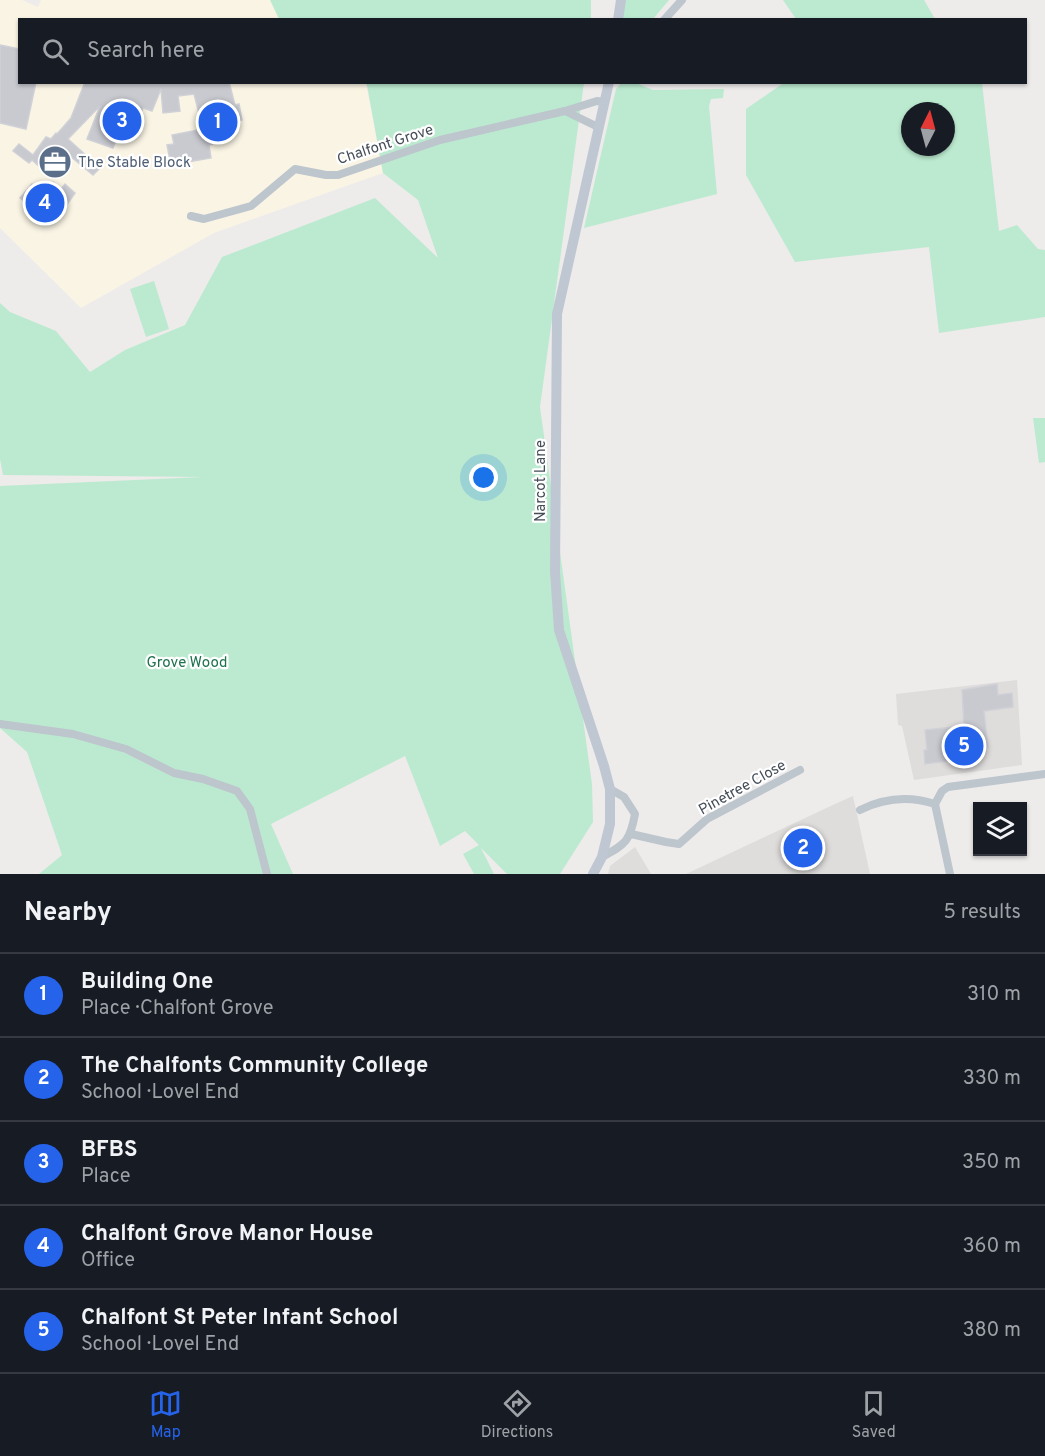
<!DOCTYPE html>
<html lang="en">
<head>
<meta charset="utf-8">
<style>
  :root { --surface:#171b24; --page:#20242c; --text:#f1f3f6; --muted:#9ea1a6; --line:#363941; --accent:#2563eb }
  body { margin:0; font-family:Overpass,sans-serif; background:var(--page); color:var(--text) }
  .controls { position:absolute; right:18px; bottom:18px; display:grid; overflow:hidden; border-radius:0px; box-shadow:0 2px 4px #0004 }
  .controls button { width:54px; height:54px; display:grid; place-items:center; padding:0; border:0; border-bottom:2px solid var(--line); background:var(--surface); color:var(--text); font:30px sans-serif }
  .compass { position:absolute; left:901px; top:102px; width:54px; height:54px; border-radius:50%; background:var(--surface); box-shadow:0 2px 4px #0004; rotate:6deg }
  .you { position:absolute; left:484px; top:478px; width:21px; height:21px; margin:-15px; border:4px solid #fff; border-radius:50%; background:#1a73e8; box-shadow:0 0 0 9px #1a73e833 }
  .badge { display:grid; place-items:center; width:39px; height:39px; border-radius:50%; background:var(--accent); color:#fff; font-size:20px; font-weight:700 }
  .pin { position:absolute; translate:-50% -50%; border:3px solid #fff; box-shadow:0 2px 6px #0006 }
  .list { margin:0; padding:0; list-style:none }
  h2 { display:flex; justify-content:space-between; align-items:center; height:78px; margin:0; padding:0 24px; font-size:26px }
  h2 small { font-size:20px; font-weight:400; color:var(--muted) }
  .list li { display:grid; grid-template-columns:39px 1fr auto; gap:18px; align-items:center; box-sizing:border-box; height:84px; padding:0 24px; border-top:2px solid var(--line) }
  .list b { display:block; font-size:22px; white-space:nowrap }
  .list p { margin:0; font-size:20px; white-space:nowrap; color:var(--muted) }
  .list em { font-size:20px; font-style:normal; color:var(--muted) }
  .icon { flex:none; width:33px; height:33px; fill:none; stroke:currentColor; stroke-width:2; stroke-linecap:round; stroke-linejoin:round }
  .map { position:relative; flex:none; width:1045px; height:874px; overflow:hidden }
  .search { position:absolute; background:var(--surface); box-shadow:0 2px 4px #0004; left:18px; right:18px; top:18px; height:66px; display:flex; align-items:center; gap:15px; box-sizing:border-box; padding:0 21px; border-radius:0px; color:var(--muted); font-size:22px }
  .sheet { height:498px; background:var(--surface) }
  nav { display:flex; justify-content:space-around; align-items:center; box-sizing:border-box; height:84px; border-top:2px solid var(--line); background:var(--surface); font-size:16px; color:var(--muted) }
  nav a { display:grid; justify-items:center; gap:3px }
  nav .on { color:var(--accent) }
  .map>svg:first-child { display:block }
  .commercial { fill:#f9f4e4 }
  .education { fill:#dfdcdc }
  .green { fill:#bcead0; fill-rule:evenodd }
  .building { fill:#c8cad0; stroke:#d0d1d7; stroke-width:1.5 }
  .lines { fill:none; stroke-linecap:round; stroke-linejoin:round }
  .street { stroke:#bdc5cd; stroke-width:8 }
  .secondary { stroke:#bfc7d3; stroke-width:10 }
  .labels { text-anchor:middle; stroke-width:4.5; stroke-linejoin:round; paint-order:stroke }
  .street-label { font-size:15px; fill:#454d57; stroke:#fff }
  .service-label { font-size:15px; fill:#4e5e75; stroke:#fff; text-anchor:start }
  .park-label { font-size:15px; fill:#1d714c; stroke:#fff }
</style>
</head>
<body>
<div class="map">
<svg width="1045" height="874" viewBox="0 0 1045 874">
  <rect width="100%" height="100%" fill="#eeebeb"/>
  <path class="commercial" d="M0,0H22L38,7L41,0H318L329,19L20,20V82L366,83L383,173L214,233L81,308L0,228Z"/>
  <g class="education">
    <path d="M1017,680L1022,765L914,780L902,726L898,725L896,694Z"/>
    <path d="M853,796L870,874H686L835,804Z"/>
    <path d="M635,847L651,874H608L610,866Z"/>
  </g>
  <g class="green">
    <path d="M270,0H591V19H279Z"/>
    <path d="M622,0H669L653,19L621,20Z"/>
    <path d="M783,0H924L935,19H796Z"/>
    <path d="M622,82L636,83L653,90L724,89L723,98L711,99L709,106L717,194L584,228L616,89Z"/>
    <path d="M785,82L982,83L999,231L1017,225L1038,249L1045,250V317L939,333L929,247L795,262L746,175V109ZM910,111H946V147H910Z"/>
    <path d="M365,83H584L540,407L592,784L593,822L560,874H507L481,848L494,874H474L463,854L479,845L465,831L440,846L405,756L271,824L293,874H39L62,855L27,752L0,728V486L202,477L3,475L0,459V303L10,312L56,331L90,372L125,350L185,325L222,257L375,198L438,258L418,200L383,173L367,85Z"/>
    <path d="M154,281L169,329L146,337L130,289Z"/>
    <path d="M1033,418H1045V462L1039,463Z"/>
  </g>
  <g class="building">
    <path d="M0,45L20,49V82H36L26,129L0,123Z"/>
    <path d="M85,82H229L235,105L239,104L242,120L225,125L226,128L221,130L224,141L209,145L211,158L171,165L167,145L174,144L172,135L203,129L194,94L178,96L180,111L163,113L161,89L152,111L143,108L134,129L122,124L113,148L87,139L100,106L68,139L100,168L93,175L70,156L52,178L32,160L29,163L13,151L19,144L33,155L46,137L51,139L56,133L57,134L71,118Z"/>
    <path d="M53,182L61,189L65,184L75,193L61,213L50,223L43,221L40,214L20,198L32,184L44,193Z"/>
    <path d="M997,684L998,695L1012,693L1013,707L984,711L988,747L973,749L974,755L956,757L957,760L925,764L924,750H927L925,730L964,726L962,690Z"/>
  </g>
  <g class="lines">
    <g class="street">
      <path d="M664,20L682,0"/>
      <path d="M598,127L565,111L597,101L604,102"/>
      <path d="M191,216L204,219L251,206L295,169L326,175H338L440,140L565,111"/>
      <path d="M0,724L73,734L126,749L174,773L203,779L237,791L250,809L267,874"/>
      <path d="M935,804L950,874"/>
      <path d="M860,810C884,798 910,796 935,804L942,791L948,787L1045,774"/>
      <path d="M631,834L666,842L679,844L707,819L800,770"/>
      <path d="M602,857C626,844 630,841 635,814L624,797L610,789"/>
    </g>
    <g class="secondary">
      <path d="M618,20L621,0"/>
      <path d="M593,874L602,857L610,824V789L604,766L559,630L555,572L557,314L609,82"/>
    </g>
  </g>
  <defs>
    <symbol id="office-disc" viewBox="-11 -11 22 22"><circle r="9.5" fill="#5c6f8a" stroke="#fff"/><path d="M-6-3h4V-5.5h4V-3h4V5H-6ZM-1-4.5V-3h2v-1.5ZM-6 0V1H6V0Z" fill="#fff"/></symbol>
  </defs>
  <g fill-rule="evenodd">
    <use href="#office-disc" x="36" y="143" width="38" height="38"/>
  </g>
  <g class="labels">
    <g class="street-label">
      <text transform="translate(385 144) rotate(-18)" y="5">Chalfont Grove</text>
      <text transform="translate(540 481) rotate(-90)" y="5">Narcot Lane</text>
      <text transform="translate(742 787) rotate(-29)" y="5">Pinetree Close</text>
    </g>
    <g class="service-label">
      <text x="78" y="167">The Stable Block</text>
    </g>
    <g class="park-label">
      <text x="187" y="667">Grove Wood</text>
    </g>
  </g>
</svg>
<div class="controls">
<button><svg class="icon" aria-label="layers" viewBox="0 0 24 24"><path d="M12 4l9 5-9 5-9-5zM3 14l9 5 9-5"/></svg></button>
</div>
<svg class="compass" viewBox="-18 -18 36 36"><path d="M0-13l5 13h-10z" fill="#e53935"/><path d="M0 13l5-13h-10z" fill="#9ea1a6"/></svg>
<div class="you"></div>
<div class="pin badge" style="left:218px;top:122px">1</div>
<div class="pin badge" style="left:803px;top:848px">2</div>
<div class="pin badge" style="left:122px;top:121px">3</div>
<div class="pin badge" style="left:45px;top:203px">4</div>
<div class="pin badge" style="left:964px;top:746px">5</div>
<div class="search"><svg class="icon" aria-label="search" viewBox="0 0 24 24"><circle cx="10" cy="10" r="6"/><path d="M15 15l6 6"/></svg>Search here</div>
</div>
<section class="sheet">
<h2>Nearby<small>5 results</small></h2>
<ul class="list">
<li><span class="badge">1</span><div><b>Building One</b><p>Place · Chalfont Grove</p></div><em>310 m</em></li>
<li><span class="badge">2</span><div><b>The Chalfonts Community College</b><p>School · Lovel End</p></div><em>330 m</em></li>
<li><span class="badge">3</span><div><b>BFBS</b><p>Place</p></div><em>350 m</em></li>
<li><span class="badge">4</span><div><b>Chalfont Grove Manor House</b><p>Office</p></div><em>360 m</em></li>
<li><span class="badge">5</span><div><b>Chalfont St Peter Infant School</b><p>School · Lovel End</p></div><em>380 m</em></li>
</ul>
</section>
<nav>
<a class="on"><svg class="icon" aria-label="map" viewBox="0 0 24 24"><path d="M3 6l6-2 6 2 6-2v14l-6 2-6-2-6 2zM9 4v14M15 6v14"/></svg>Map</a>
<a><svg class="icon" aria-label="directions" viewBox="0 0 24 24"><path d="M12 3l9 9-9 9-9-9zM9 14v-3h6M13 9l2 2-2 2"/></svg>Directions</a>
<a><svg class="icon" aria-label="saved" viewBox="0 0 24 24"><path d="M7 4h10v16l-5-4-5 4z"/></svg>Saved</a>
</nav>
</body>
</html>
